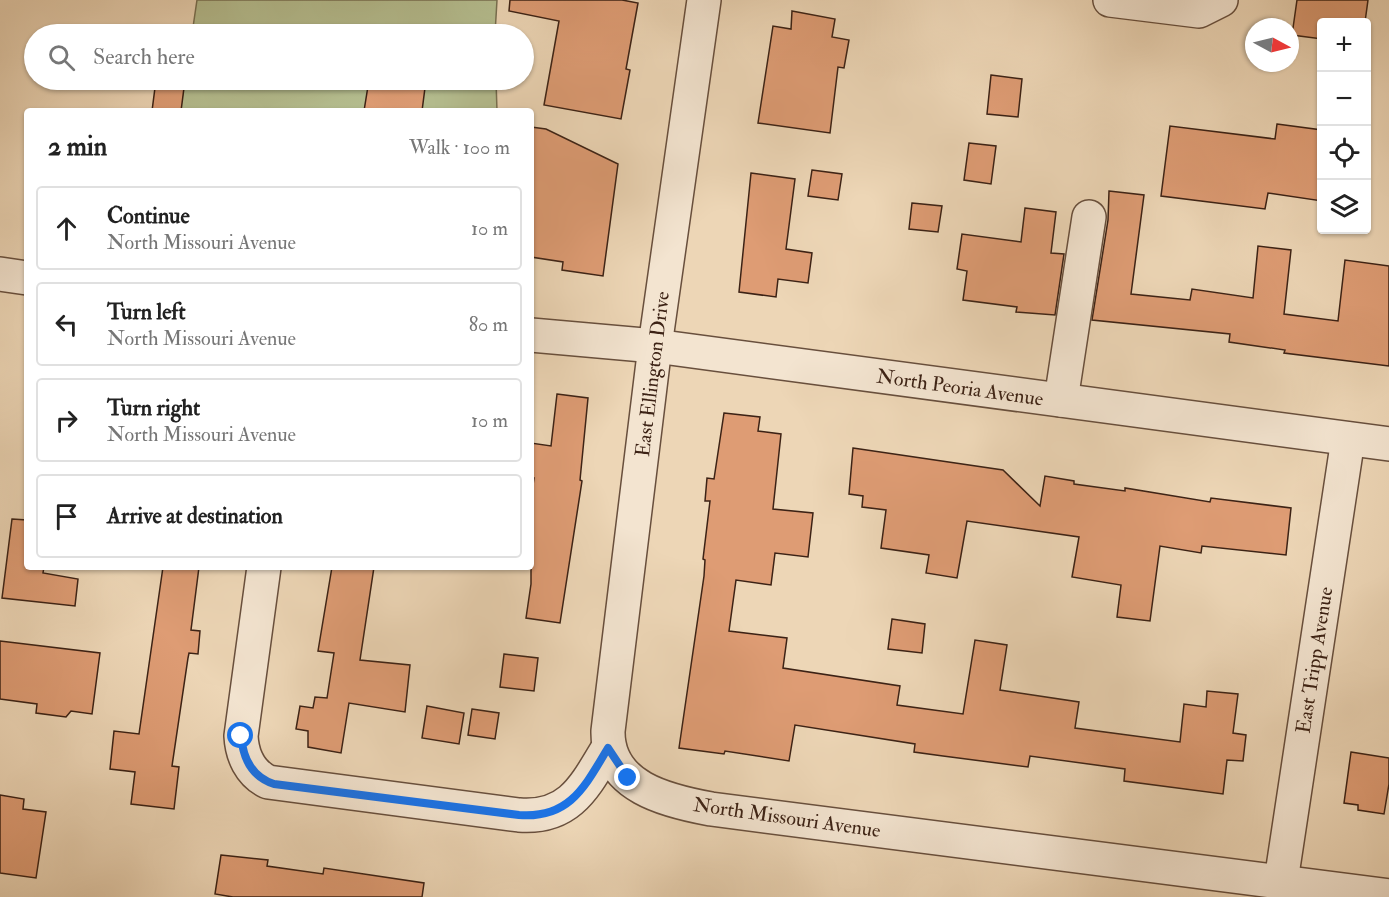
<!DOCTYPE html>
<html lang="en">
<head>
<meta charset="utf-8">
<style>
  :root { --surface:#fff; --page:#f2f2f2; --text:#222; --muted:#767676; --line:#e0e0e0 }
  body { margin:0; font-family:"IM FELL Double Pica",serif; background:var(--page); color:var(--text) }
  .controls { position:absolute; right:18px; top:18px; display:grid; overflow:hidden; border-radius:6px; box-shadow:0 2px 4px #0004 }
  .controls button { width:54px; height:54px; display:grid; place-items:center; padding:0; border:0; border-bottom:2px solid var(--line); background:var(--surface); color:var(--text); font:30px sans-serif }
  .compass { position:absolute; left:1245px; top:18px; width:54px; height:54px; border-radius:50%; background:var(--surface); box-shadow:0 2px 4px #0004; rotate:97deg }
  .stop { position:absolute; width:18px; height:18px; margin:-14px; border:4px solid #1a73e8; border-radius:50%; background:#fff }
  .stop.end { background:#1a73e8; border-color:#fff; box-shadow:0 2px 6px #0008 }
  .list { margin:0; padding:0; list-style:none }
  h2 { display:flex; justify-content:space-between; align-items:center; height:78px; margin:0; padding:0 24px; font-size:26px }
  h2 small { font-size:20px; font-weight:400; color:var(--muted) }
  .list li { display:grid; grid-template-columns:39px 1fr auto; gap:18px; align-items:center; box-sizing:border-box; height:84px; margin:0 12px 12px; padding:0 12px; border:2px solid var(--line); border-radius:6px }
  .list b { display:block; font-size:22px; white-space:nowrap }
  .list p { margin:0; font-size:20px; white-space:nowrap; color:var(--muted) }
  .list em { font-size:20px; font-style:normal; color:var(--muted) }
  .icon { flex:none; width:33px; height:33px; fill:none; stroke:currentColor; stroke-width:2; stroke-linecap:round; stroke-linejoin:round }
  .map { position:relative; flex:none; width:1389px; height:897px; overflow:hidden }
  .search { position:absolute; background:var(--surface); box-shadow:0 2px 4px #0004; left:24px; top:24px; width:510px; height:66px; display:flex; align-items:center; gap:15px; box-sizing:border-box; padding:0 21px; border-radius:33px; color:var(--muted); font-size:22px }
  .panel { position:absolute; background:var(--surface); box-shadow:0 2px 4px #0004; left:24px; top:108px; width:510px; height:462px; border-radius:6px }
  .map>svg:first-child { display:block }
  .green { fill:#b5be90; stroke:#787052; stroke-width:1.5 }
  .building { fill:#de9c74; stroke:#3c2215; stroke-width:1.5 }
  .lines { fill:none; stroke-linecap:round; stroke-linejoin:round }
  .minor-casing { stroke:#684f3d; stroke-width:36 }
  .minor { stroke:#f3e4d0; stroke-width:33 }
  .route { stroke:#1a73e8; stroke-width:8 }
  .labels { text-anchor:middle; stroke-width:4.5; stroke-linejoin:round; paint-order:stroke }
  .street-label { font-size:20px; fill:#3c2215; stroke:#f3e4d0 }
</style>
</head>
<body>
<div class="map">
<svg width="1389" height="897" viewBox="0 0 1389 897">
  <rect width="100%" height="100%" fill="#edd6b6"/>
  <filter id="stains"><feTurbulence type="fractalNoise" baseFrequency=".00333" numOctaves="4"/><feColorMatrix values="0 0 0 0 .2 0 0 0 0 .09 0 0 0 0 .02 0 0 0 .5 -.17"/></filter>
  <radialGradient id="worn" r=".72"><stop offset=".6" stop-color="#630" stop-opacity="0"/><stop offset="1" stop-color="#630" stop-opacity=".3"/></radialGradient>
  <g class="green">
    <path d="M197,0H497L495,34H192Z"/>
    <path d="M185,80H496L497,111H180Z"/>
  </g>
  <g class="building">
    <path d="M510,0H622L638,3L626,69L630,70L621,119L544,105L559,21L509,11Z"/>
    <path d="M1297,0H1368L1365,22H1322V39L1292,35Z"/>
    <path d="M792,11L835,19L832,37L849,40L844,68L838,67L830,133L758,123L773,26L791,29Z"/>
    <path d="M991,75L1022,79L1018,117L987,114Z"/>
    <path d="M156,80H185L181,111H152Z"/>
    <path d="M369,80H426L422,111H364Z"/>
    <path d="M1277,124L1322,130V201L1268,193L1265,209L1161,196L1170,126L1275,139Z"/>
    <path d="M531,127L546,129L618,164L603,276L562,270L563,262L531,257Z"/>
    <path d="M969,143L996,146L991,184L964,180Z"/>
    <path d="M812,170L842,174L838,200L808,196Z"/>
    <path d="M751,173L795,179L786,249L812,253L808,283L778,279L776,297L739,292Z"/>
    <path d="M1109,191L1144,195L1131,294L1190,300L1192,289L1253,298L1258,246L1291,250L1284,314L1338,321L1345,260L1389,266V366L1284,353L1285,350L1229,342L1230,334L1092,320L1108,220Z"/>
    <path d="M912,203L942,206L938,232L909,229Z"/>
    <path d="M1025,208L1056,212L1051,253L1064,254L1055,315L1016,312L1017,307L963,300L967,271L957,269L962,234L1021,242Z"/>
    <path d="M557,394L588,398L580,480L582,481L560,623L526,618L531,584V499L534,478H531V443L551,446Z"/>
    <path d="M724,413L760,417L758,431L781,434L773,509L813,513L808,557L775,553L771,585L736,580L729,631L787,638L783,668L900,686L897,705L963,714L975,640L1007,645L1000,690L1079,702L1075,728L1180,742L1184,704L1206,707L1207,691L1238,694L1233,733L1246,735L1243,761L1227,760L1223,794L1124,781L1125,769L1030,756L1028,767L943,756L914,752L915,744L795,725L789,761L725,751L724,754L679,748L704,576L705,560L703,559L710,501H705L707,478L714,479Z"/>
    <path d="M853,448L1003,470L1040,506L1045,476L1074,481V484L1125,491V488L1210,502L1211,498L1291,508L1286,555L1202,546L1201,553L1160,546L1150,621L1117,617L1121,585L1072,577L1079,537L967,521L957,578L926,573L929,555L881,548L886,510L862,507L863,496L849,494Z"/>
    <path d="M12,519L27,520V567H44L43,573L78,579L75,606L2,598Z"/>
    <path d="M163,567H199L191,630L200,631L198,654L189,653L188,658L172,766L179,767L174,809L131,804L135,772L110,769L114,731L139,734Z"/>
    <path d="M332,567H374L360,660L410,665L405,712L349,703L341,753L308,747V731L296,729L300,706L313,708L315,697L327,698L334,653L318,651Z"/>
    <path d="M892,619L925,624L922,653L888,649Z"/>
    <path d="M0,641L100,653L92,714L71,711L66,717L36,713L37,704L0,699Z"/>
    <path d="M504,654L538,658L534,691L500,687Z"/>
    <path d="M427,706L464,713L459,744L422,738Z"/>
    <path d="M472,709L499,713L495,739L468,735Z"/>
    <path d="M1351,752L1389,758V784L1384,814L1358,810V805L1344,803Z"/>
    <path d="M0,795L24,799L23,809L46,812L36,878L0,873Z"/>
    <path d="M221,855L268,860L267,866L323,874L324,868L424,883L422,897H233L215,894Z"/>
  </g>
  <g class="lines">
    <defs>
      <g id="minor">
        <path d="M704,0L655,346L608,731C607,787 667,801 711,809L1389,896"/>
        <path d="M1110,0L1199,11L1221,0"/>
        <path d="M0,274L27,278"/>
        <path d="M531,335L655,346L1389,444"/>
        <path d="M1061,400L1089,217"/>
        <path d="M264,567L241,736C242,755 250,773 268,782L519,815C570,819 585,786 608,748"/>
        <path d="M1281,881L1348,439"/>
      </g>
    </defs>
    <use href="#minor" class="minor-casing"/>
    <use href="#minor" class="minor"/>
  </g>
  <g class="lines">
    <path class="route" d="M241,736C243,758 252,777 274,784L519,815C570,819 585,786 608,748L628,778"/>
  </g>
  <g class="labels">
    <g class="street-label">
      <text transform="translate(652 374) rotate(-83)" y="7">East Ellington Drive</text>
      <text transform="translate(960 387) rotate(8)" y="7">North Peoria Avenue</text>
      <text transform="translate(1314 660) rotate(-81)" y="7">East Tripp Avenue</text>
      <text transform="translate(787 817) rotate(8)" y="7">North Missouri Avenue</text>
    </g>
  </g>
  <rect width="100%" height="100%" filter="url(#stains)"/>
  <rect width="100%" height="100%" fill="url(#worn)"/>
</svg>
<div class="controls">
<button>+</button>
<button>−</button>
<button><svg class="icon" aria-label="locate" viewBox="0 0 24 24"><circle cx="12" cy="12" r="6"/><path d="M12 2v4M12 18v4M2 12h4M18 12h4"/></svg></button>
<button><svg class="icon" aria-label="layers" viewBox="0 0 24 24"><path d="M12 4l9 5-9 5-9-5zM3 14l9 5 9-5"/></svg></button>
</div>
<svg class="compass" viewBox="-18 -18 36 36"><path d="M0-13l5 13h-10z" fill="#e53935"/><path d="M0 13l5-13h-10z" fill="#767676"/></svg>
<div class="stop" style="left:241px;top:736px"></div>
<div class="stop end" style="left:628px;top:778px"></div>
<div class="search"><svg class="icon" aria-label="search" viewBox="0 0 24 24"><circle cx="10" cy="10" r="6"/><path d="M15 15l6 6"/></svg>Search here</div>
<section class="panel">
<h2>2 min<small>Walk · 100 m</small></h2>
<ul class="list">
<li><svg class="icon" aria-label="ahead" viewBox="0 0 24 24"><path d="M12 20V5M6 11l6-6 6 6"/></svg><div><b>Continue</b><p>North Missouri Avenue</p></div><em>10 m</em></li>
<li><svg class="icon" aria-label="left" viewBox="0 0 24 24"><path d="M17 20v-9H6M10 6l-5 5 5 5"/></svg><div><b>Turn left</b><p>North Missouri Avenue</p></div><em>80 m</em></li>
<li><svg class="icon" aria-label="right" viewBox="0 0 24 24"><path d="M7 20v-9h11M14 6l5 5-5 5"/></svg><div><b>Turn right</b><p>North Missouri Avenue</p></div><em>10 m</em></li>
<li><svg class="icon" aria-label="arrive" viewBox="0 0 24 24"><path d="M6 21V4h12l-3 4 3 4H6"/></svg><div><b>Arrive at destination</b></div></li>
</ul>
</section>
</div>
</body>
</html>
